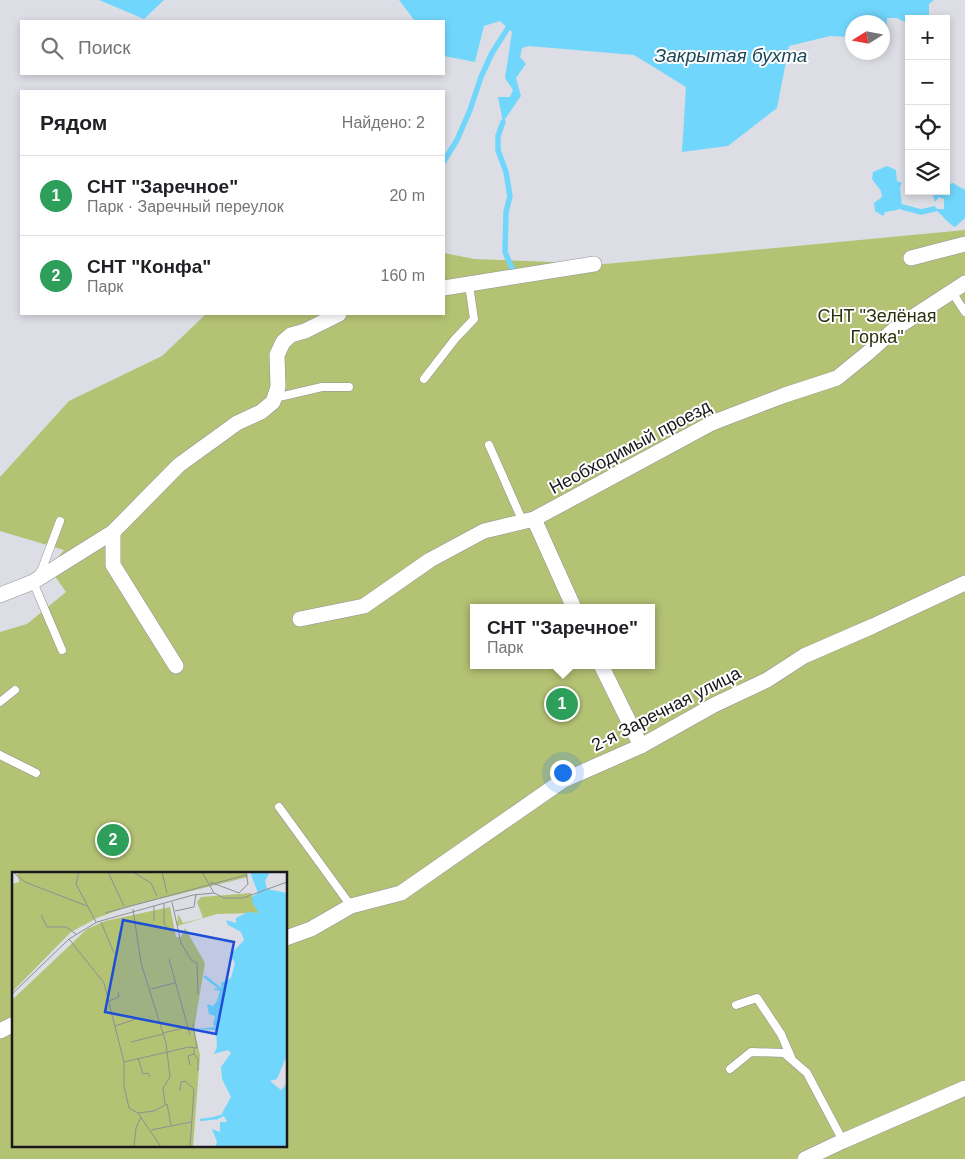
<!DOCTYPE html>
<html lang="ru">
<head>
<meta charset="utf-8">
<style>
  :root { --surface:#fff; --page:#f6f6f6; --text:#202124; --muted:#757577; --line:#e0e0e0; --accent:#d93025 }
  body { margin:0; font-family:Arial,sans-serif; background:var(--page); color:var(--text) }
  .controls { position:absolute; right:15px; top:15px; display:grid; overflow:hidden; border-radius:0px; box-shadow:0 2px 8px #0003 }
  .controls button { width:45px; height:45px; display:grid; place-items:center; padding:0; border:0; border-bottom:1px solid var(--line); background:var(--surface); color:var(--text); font:25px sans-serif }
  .compass { position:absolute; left:845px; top:15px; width:45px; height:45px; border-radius:50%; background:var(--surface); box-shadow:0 2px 8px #0003; rotate:259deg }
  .you { position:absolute; left:562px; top:772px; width:18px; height:18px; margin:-12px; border:4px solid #fff; border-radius:50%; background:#1a73e8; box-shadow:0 0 0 8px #1a73e833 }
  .badge { display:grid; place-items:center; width:32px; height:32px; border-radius:50%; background:var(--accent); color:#fff; font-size:16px; font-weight:700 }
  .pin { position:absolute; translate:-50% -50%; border:2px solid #fff; box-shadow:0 1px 5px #0006 }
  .popup { position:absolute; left:470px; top:604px; width:185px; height:65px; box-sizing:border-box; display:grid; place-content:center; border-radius:0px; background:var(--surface); filter:drop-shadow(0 1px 4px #0005); font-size:16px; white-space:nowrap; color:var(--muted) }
  .popup b { font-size:19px; color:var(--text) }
  .popup::after { content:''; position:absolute; left:50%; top:100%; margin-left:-10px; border:10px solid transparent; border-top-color:var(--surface) }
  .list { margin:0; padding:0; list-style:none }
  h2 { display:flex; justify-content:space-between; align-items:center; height:65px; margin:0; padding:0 20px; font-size:21px }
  h2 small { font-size:16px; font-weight:400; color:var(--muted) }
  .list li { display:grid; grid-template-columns:32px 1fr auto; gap:15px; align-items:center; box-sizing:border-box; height:80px; padding:0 20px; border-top:1px solid var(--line) }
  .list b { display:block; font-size:19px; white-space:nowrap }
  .list p { margin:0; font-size:16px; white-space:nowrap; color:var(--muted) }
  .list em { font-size:16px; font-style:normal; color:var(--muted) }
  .icon { flex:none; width:28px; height:28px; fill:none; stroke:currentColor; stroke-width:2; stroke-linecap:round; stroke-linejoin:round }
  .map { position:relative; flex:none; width:965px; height:1159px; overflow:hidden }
  .search { position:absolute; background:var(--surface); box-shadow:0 2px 8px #0003; left:20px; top:20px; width:425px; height:55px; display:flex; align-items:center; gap:12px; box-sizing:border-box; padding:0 18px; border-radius:0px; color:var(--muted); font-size:19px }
  .panel { position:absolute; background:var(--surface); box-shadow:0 2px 8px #0003; left:20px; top:90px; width:425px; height:225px; border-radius:0px }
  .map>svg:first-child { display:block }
  .green { fill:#b4c274; fill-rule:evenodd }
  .water { fill:#71d6fb }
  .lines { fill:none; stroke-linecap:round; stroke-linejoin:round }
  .stream { stroke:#71d6fb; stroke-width:5.5 }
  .lane-casing { stroke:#909198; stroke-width:9 }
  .street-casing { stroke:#909198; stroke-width:16 }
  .lane { stroke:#fff; stroke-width:8 }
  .street { stroke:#fff; stroke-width:15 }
  .labels { text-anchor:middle; stroke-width:4; stroke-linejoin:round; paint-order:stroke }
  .park-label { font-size:18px; fill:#2b310d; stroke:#fff }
  .street-label { font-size:18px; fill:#19191c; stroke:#fff }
  .water-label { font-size:19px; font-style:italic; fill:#1a4757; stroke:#fff }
  .inset-river { fill:none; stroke:#71d6fb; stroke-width:2.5 }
  .inset-road { fill:none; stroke:#8f8f95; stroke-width:1 }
  .view { fill:#1d4ed8; fill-opacity:0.15; stroke:#1d4ed8; stroke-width:2.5 }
  .inset-edge { fill:none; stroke:#19191c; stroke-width:2.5 }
</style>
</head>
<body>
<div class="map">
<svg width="965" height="1159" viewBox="0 0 965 1159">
  <rect width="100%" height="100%" fill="#dddee5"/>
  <path class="green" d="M965,230V1159H0V632L27,624L66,592L49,568L64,550L0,531V477L69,401L162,356L206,314H444V253L474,259L605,264ZM473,608H651V665H473ZM14,873H286V1145H14Z"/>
  <g class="water">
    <path d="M99,0H164L144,19Z"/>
    <path d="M399,0H934L929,4V16L926,19H909V74L905,22L897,18H887L886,48L883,46L882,22H852V37L830,36L789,46L777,108L728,146L682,152L686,87L634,55L529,46L522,48L520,57L526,64L516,78L521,96L503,122L498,97H510L513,90L505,78L512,32L500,21L484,26L475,62L444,56V21H415Z"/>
    <path d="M887,166L896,170L897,181L902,183L900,187L902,207L897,210L885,212L883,216L875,211L874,203L882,197L881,191L872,179L873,172Z"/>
    <path d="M953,183L965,190V218L955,227C946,222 942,214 934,209H944V199L939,197L935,202L933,196L935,191H946V185Z"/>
  </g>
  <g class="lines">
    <g class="stream">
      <path d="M503,122L498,136V150L506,172L510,196L506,212L505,252L515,275"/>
      <path d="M444,161L457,140L470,110L481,77L492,53L508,28"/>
      <path d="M902,207L921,212L934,209"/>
    </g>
    <defs>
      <g id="lane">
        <path d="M952,292L965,312"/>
        <path d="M424,379L455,339L474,319L469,285"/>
        <path d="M276,399L279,397L322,387H349"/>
        <path d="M489,445L523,522"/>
        <path d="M60,521L42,569L33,582L62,650"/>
        <path d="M0,702L15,690"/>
        <path d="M0,755L36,773"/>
        <path d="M279,807L351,906"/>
        <path d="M736,1005L757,998L781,1034L791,1057"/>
        <path d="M730,1069L751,1052L784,1053L807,1073L843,1141"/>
      </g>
      <g id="street">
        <path d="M911,258L965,244"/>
        <path d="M444,288L594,264"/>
        <path d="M534,519L574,608"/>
        <path d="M113,532V565L176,666"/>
        <path d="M0,595L33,582L113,532L179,465L237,423L261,412L273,402L278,387L277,355L283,342L291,335L305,331L339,314"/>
        <path d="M300,619L364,606L430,560L484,531L534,519L712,423L785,395L837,378L869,352L896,328L965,283"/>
        <path d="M601,665L641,746"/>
        <path d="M286,938L311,929L351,906L401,893L562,781L641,746L714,705L767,680L804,656L873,626L965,583"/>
        <path d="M0,1031L14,1024"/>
        <path d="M805,1159L843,1141L965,1088"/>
      </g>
    </defs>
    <use href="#lane" class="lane-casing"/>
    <use href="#street" class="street-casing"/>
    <use href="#lane" class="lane"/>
    <use href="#street" class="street"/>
  </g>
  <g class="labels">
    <g class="park-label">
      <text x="877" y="322">СНТ "Зелёная<tspan x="877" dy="21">Горка"</tspan></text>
    </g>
    <g class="street-label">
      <text transform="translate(630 447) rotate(-28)" y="6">Необходимый проезд</text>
      <text transform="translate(666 709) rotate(-27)" y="6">2-я Заречная улица</text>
    </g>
    <g class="water-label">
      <text x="731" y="62">Закрытая бухта</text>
    </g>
  </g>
  <g transform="translate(12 872)">
    <rect width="275" height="275" fill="#dddee5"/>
    <path d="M5,0H235L236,5L115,35L85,46L59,60L0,120V12L7,10ZM239,21L247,41L205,42L165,54L166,42L171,51L191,46L185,30L189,25ZM158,35L164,65H169L173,56L193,91L182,157L188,183L181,275H0V128L75,57L93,49Z" fill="#b4c274"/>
    <path d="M238,0H258L253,9L255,17L275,21V183L265,207L258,209L269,218L275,211V275H203L205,270L200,257L208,260V250H215L212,244L204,248L203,244L209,243L219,225L210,207L209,195L219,181L216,178L202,182L205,175L204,158L183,157L204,155L201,153L203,144L197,142L195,132L201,134L205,129L208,119L203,118L201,116L210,118L209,111L219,106L223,91L218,83L232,68L229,60L216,53L214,48L224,51V46L236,40L247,41L240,30L241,24L246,21Z" fill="#71d6fb"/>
    <path class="inset-river" d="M192,104L210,118M188,248L204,246"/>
    <path class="inset-road" d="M1,0L13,10L75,34M67,0L64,12L84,50M96,0L112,34M121,0L139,11L145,24M150,0L155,21M190,0L202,21M198,10L227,21L236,12L234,0M160,30L169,71L179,88L185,91L186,122M152,32V51L156,58M121,37L129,91L154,171L158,205L151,216L153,232M163,39L182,35L184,22M93,41L234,3M29,43L35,55H54L64,62M142,49V34M89,50L102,81M57,67L92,111L112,190V214L117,236L126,241L149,275M157,87L178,163M139,117L163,111M0,122L57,67L85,50L181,23L202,21L212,26H231L275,10M97,129L107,125L106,120M103,154L124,147M151,161L176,155M119,170L151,162M182,182L186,187V199M126,186L131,202L136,201L138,205M112,190L177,175L185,176L181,152M178,193L176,184L182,182V176M168,219L169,210L173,209L182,217L178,275M126,241L142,239L155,232L159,253M139,258L179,250M122,275L124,256L129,245"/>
    <path class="view" d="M111,48L222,70L204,162L93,140Z"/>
    <rect width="275" height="275" class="inset-edge"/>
  </g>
</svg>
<div class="controls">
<button>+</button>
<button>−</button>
<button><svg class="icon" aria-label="locate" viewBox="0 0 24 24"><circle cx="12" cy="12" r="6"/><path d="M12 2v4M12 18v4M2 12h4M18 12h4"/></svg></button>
<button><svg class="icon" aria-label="layers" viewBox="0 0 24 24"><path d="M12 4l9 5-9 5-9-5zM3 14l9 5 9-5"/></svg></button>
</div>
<svg class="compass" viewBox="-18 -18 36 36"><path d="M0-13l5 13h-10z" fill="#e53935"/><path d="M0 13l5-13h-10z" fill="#757577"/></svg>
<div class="you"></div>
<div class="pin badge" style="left:562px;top:704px;background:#2e9e5b">1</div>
<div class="popup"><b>СНТ &quot;Заречное&quot;</b>Парк</div>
<div class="pin badge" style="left:113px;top:840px;background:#2e9e5b">2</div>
<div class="search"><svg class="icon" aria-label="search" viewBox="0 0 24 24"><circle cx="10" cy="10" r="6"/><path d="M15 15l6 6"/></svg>Поиск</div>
<section class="panel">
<h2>Рядом<small>Найдено: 2</small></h2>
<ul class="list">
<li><span class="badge" style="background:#2e9e5b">1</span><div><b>СНТ &quot;Заречное&quot;</b><p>Парк · Заречный переулок</p></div><em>20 m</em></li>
<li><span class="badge" style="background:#2e9e5b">2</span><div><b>СНТ &quot;Конфа&quot;</b><p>Парк</p></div><em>160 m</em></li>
</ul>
</section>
</div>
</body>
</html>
